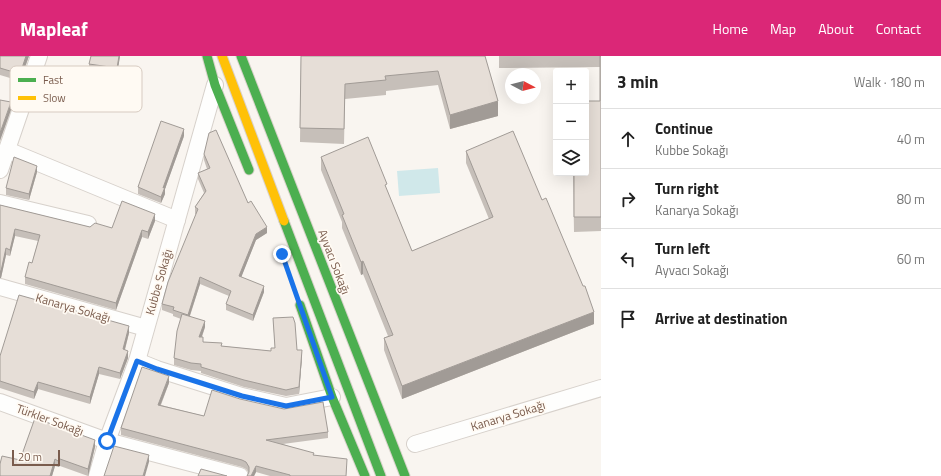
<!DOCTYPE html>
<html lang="en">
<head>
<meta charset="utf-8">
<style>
  :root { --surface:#fff; --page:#f6f6f6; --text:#222; --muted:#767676; --line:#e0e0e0; --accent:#db2777 }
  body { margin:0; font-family:"Titillium Web",sans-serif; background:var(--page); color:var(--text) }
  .controls { position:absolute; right:12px; top:12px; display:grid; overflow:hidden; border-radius:4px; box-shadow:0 4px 16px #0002 }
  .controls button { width:36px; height:36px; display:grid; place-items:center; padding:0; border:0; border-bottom:1px solid var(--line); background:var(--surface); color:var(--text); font:20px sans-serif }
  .compass { position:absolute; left:505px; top:12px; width:36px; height:36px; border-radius:50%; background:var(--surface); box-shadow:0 4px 16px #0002; rotate:97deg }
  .scale { position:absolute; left:12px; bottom:10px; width:48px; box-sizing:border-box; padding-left:4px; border:2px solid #7a5c4d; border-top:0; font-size:11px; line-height:14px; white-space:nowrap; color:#7a5c4d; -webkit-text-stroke:3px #fffaf3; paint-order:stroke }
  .stop { position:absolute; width:12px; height:12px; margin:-9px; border:3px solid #1a73e8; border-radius:50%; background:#fff }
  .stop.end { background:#1a73e8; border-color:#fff; box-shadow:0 1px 4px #0008 }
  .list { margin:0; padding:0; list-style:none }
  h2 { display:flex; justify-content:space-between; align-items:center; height:52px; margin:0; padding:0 16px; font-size:17px }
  h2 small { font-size:13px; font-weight:400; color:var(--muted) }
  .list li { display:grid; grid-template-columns:26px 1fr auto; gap:12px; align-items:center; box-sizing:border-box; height:60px; padding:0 16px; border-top:1px solid var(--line) }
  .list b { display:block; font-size:15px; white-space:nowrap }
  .list p { margin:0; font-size:13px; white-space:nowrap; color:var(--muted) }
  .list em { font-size:13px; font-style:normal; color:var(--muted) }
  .icon { flex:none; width:22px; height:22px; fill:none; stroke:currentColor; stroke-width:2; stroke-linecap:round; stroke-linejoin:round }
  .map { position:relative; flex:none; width:601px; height:420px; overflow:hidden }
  header { display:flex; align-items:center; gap:24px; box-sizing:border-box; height:56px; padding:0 20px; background:var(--accent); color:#fff }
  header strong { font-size:19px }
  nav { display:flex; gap:22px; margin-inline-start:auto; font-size:14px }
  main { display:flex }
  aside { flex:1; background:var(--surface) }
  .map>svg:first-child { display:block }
  .water { fill:#d0e8ea }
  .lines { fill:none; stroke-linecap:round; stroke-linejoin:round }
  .street-casing { stroke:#d7d1cb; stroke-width:18 }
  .fast-casing { stroke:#d9d2cb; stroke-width:11 }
  .slow-casing { stroke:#d9d2cb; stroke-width:11 }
  .street { stroke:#fefefd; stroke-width:16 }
  .fast { stroke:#4caf50; stroke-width:9 }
  .slow { stroke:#ffc107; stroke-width:9 }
  .wall { fill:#c6bfb9 }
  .shaded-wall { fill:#a19b96 }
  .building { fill:#e6ded7; stroke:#a19b96 }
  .route { stroke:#1a73e8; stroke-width:5 }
  .labels { text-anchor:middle; stroke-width:3.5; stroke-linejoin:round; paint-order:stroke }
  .street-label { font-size:12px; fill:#7a5c4d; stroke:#fffaf3 }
  .key { fill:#fffaf3; stroke:#d7cbc1; stroke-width:1 }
  .key-label { font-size:11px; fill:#7a5c4d }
</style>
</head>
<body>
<header>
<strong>Mapleaf</strong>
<nav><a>Home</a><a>Map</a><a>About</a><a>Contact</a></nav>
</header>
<main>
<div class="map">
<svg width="601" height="420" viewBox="0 0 601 420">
  <rect width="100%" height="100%" fill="#f9f5f0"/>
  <path class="water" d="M438,112L440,137L399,140L397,115Z"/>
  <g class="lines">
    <defs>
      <g id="street">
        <path d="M7,94L177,164"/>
        <path d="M0,114L39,0"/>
        <path d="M0,147L88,168"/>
        <path d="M0,231L146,272"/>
        <path d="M137,305L157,313L242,340L286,350L332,341"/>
        <path d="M0,346L107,385L240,420"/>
        <path d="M415,388L601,332"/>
        <path d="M97,420L107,385L137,305L215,29"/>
      </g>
      <g id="fast">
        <path d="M207,0L215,29L249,114"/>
        <path d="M241,0L405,420"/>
        <path d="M284,165L381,420"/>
        <path d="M300,249L332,341L365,420"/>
      </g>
      <path id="slow" d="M222,0L284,165"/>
    </defs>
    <use href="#street" class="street-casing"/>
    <use href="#fast" class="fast-casing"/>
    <use href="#slow" class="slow-casing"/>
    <use href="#street" class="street"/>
    <use href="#fast" class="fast"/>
    <use href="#slow" class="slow"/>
  </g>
  <g class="wall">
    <path d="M0,0H29L20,25L0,19Z"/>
    <path d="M120,0L117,19L89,14V8Z"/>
    <path d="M301,0H485L498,60L450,73L438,29L386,35V39L345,43L344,88L300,86Z"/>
    <path d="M499,0H601V175L574,176L573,117L600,45V11L499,12Z"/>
    <path d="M184,80L165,133V138L161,147L138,138V131Z"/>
    <path d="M466,95L542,144L594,268L402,343L384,294V282L388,280L363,218L361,219L342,172V166L321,114V101L387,134L412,195L489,163L466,107Z"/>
    <path d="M204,98L248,147L267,177L256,184L241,221L264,236L253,265L226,254V248L229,240L200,228L190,260L205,271L202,281L203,286L222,290L271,295L275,292L273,262L302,301L299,338L286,340L244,331L201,317V315L191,314L174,309V302L181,263L173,260V258L162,254V248L196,158H195V151L204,137L198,123V117L207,113L204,104Z"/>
    <path d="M37,116L29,144L6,139V132Z"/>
    <path d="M0,149L90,171L112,172L155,165L148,183L142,181L116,254L25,228V221L32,207L38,185L15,180L10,200L6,199L1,222Z"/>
    <path d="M129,277L125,294L128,302L120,323L99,318L90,348L38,333L34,343L0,332V300Z"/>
    <path d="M169,327L161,349L204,360L328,376V382L283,388L314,399L347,410L346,420H270L256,416L254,420H247L249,417L246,413L242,411L121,379V372Z"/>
    <path d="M95,391L88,420L60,410L58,411L55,410L52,420H0L20,404Z"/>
  </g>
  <g class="shaded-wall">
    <path d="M26,0H29L20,25V18Z"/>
    <path d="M119,0H120L117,19V12Z"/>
    <path d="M498,45V60L450,73V59Z"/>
    <path d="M11,46V54L0,85V77Z"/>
    <path d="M184,73V80L165,133V138L161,147V141L163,132Z"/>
    <path d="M37,110V116L29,144V138Z"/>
    <path d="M155,158V165L148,183V176Z"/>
    <path d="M267,171V177L256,184L239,227V220L256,178Z"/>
    <path d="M15,173V180L10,200V194Z"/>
    <path d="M142,174V181L116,254V247Z"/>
    <path d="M6,192V199L1,222H0V215Z"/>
    <path d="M363,205V218L361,219V206Z"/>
    <path d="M200,221V228L188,265V259Z"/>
    <path d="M264,230V236L253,265V259Z"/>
    <path d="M594,256V268L402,343V330Z"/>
    <path d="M205,265V271L199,288V281Z"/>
    <path d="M129,270V277L123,300V293Z"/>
    <path d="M302,294V301L299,338V331Z"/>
    <path d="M128,295V302L120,323V317Z"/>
    <path d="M99,311V318L90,348V341Z"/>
    <path d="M169,320V327L158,355V349Z"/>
    <path d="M38,326V333L34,343V336Z"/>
    <path d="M95,384V391L88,420V413Z"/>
    <path d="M149,399V406L145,420H143Z"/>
    <path d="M55,403V410L52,420H50Z"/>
    <path d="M60,403V410L58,411V405Z"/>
    <path d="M256,410V416L254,420H251Z"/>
  </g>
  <g class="building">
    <path d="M0,0H26L20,18L0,12Z"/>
    <path d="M91,0H119L117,12L89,8Z"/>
    <path d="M301,0H485L498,45L450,59L438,15L385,20L386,24L345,28L344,73L300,72Z"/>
    <path d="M600,0H601V161H574V117H586V45H600Z"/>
    <path d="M0,44L11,46L0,77Z"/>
    <path d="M161,65L184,73L163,132L165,131L161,141L138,131Z"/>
    <path d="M216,74L248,147L251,145L267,171L256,178L239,220L264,230L253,259L226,248L231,235L200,221L188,259L173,254L174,251L162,248L168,226L198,153L195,151L206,135L198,117L210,112L204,98L209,77Z"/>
    <path d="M513,75L542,144L546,142L583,230H585L594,256L402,330L384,282L393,279L363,205L361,206L342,159L344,158L321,101L368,81L387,128L385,129L412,195L493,161L466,95Z"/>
    <path d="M14,101L37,110L29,138L6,132Z"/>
    <path d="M122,145L155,158L148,176L142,174L116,247L25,221L29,206L32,207L40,179L15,173L10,194L6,192L1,215H0V149L90,171L95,167L112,172Z"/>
    <path d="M19,239L129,270L123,293L128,295L120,317L99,311L90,341L38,326L34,336L0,325V300Z"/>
    <path d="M182,258L205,265L199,281H203V286L222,287L221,290L271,295V292H275L273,262L293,261L295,267L297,294H302L299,331L286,334L244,324L201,311V308L191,307L174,302L177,275Z"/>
    <path d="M142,311L169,320L158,349L204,360L212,334L240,343L284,353L323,346L328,376L266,384L314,397L313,399L347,403L346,420H290V419L256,410L251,420H247L249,416V411L246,406L242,404L121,372Z"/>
    <path d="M35,362L95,384L88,413L60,403L58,405L55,403L50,420H0V408L2,400L20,404Z"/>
    <path d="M114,390L149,399L143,420H104Z"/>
    <path d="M201,413L227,420H198Z"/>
  </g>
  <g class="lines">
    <path class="route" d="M107,385L137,305L157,313L242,340L286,350L332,341L282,198"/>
  </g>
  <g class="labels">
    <g class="street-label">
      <text transform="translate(334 206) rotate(69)" y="4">Ayvacı Sokağı</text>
      <text transform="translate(159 226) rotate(-74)" y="4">Kubbe Sokağı</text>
      <text transform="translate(73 252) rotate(16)" y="4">Kanarya Sokağı</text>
      <text transform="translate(508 360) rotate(-17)" y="4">Kanarya Sokağı</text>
      <text transform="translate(50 364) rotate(20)" y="4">Türkler Sokağı</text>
    </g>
  </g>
  <rect x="10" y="10" width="132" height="46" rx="6" class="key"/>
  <rect x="18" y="22" width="18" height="4" fill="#4caf50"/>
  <rect x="18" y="40" width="18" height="4" fill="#ffc107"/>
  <g class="key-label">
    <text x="43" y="28">Fast</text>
    <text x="43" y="46">Slow</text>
  </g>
</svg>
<div class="controls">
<button>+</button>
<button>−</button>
<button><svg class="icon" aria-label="layers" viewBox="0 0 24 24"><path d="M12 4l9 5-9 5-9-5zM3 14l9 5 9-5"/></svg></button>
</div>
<svg class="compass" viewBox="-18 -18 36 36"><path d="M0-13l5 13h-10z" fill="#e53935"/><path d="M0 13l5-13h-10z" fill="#767676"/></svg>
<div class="scale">20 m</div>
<div class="stop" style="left:107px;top:385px"></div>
<div class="stop end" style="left:282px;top:198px"></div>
</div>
<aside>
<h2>3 min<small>Walk · 180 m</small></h2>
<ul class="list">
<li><svg class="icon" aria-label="ahead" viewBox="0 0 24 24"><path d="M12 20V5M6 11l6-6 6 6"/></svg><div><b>Continue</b><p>Kubbe Sokağı</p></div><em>40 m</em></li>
<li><svg class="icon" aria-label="right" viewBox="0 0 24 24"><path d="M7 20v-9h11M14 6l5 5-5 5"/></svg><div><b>Turn right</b><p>Kanarya Sokağı</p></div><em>80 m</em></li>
<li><svg class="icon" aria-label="left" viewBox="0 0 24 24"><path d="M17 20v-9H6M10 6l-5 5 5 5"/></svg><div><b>Turn left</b><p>Ayvacı Sokağı</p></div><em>60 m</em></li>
<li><svg class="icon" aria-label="arrive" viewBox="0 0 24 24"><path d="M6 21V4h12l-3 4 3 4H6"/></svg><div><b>Arrive at destination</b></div></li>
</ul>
</aside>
</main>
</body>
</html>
